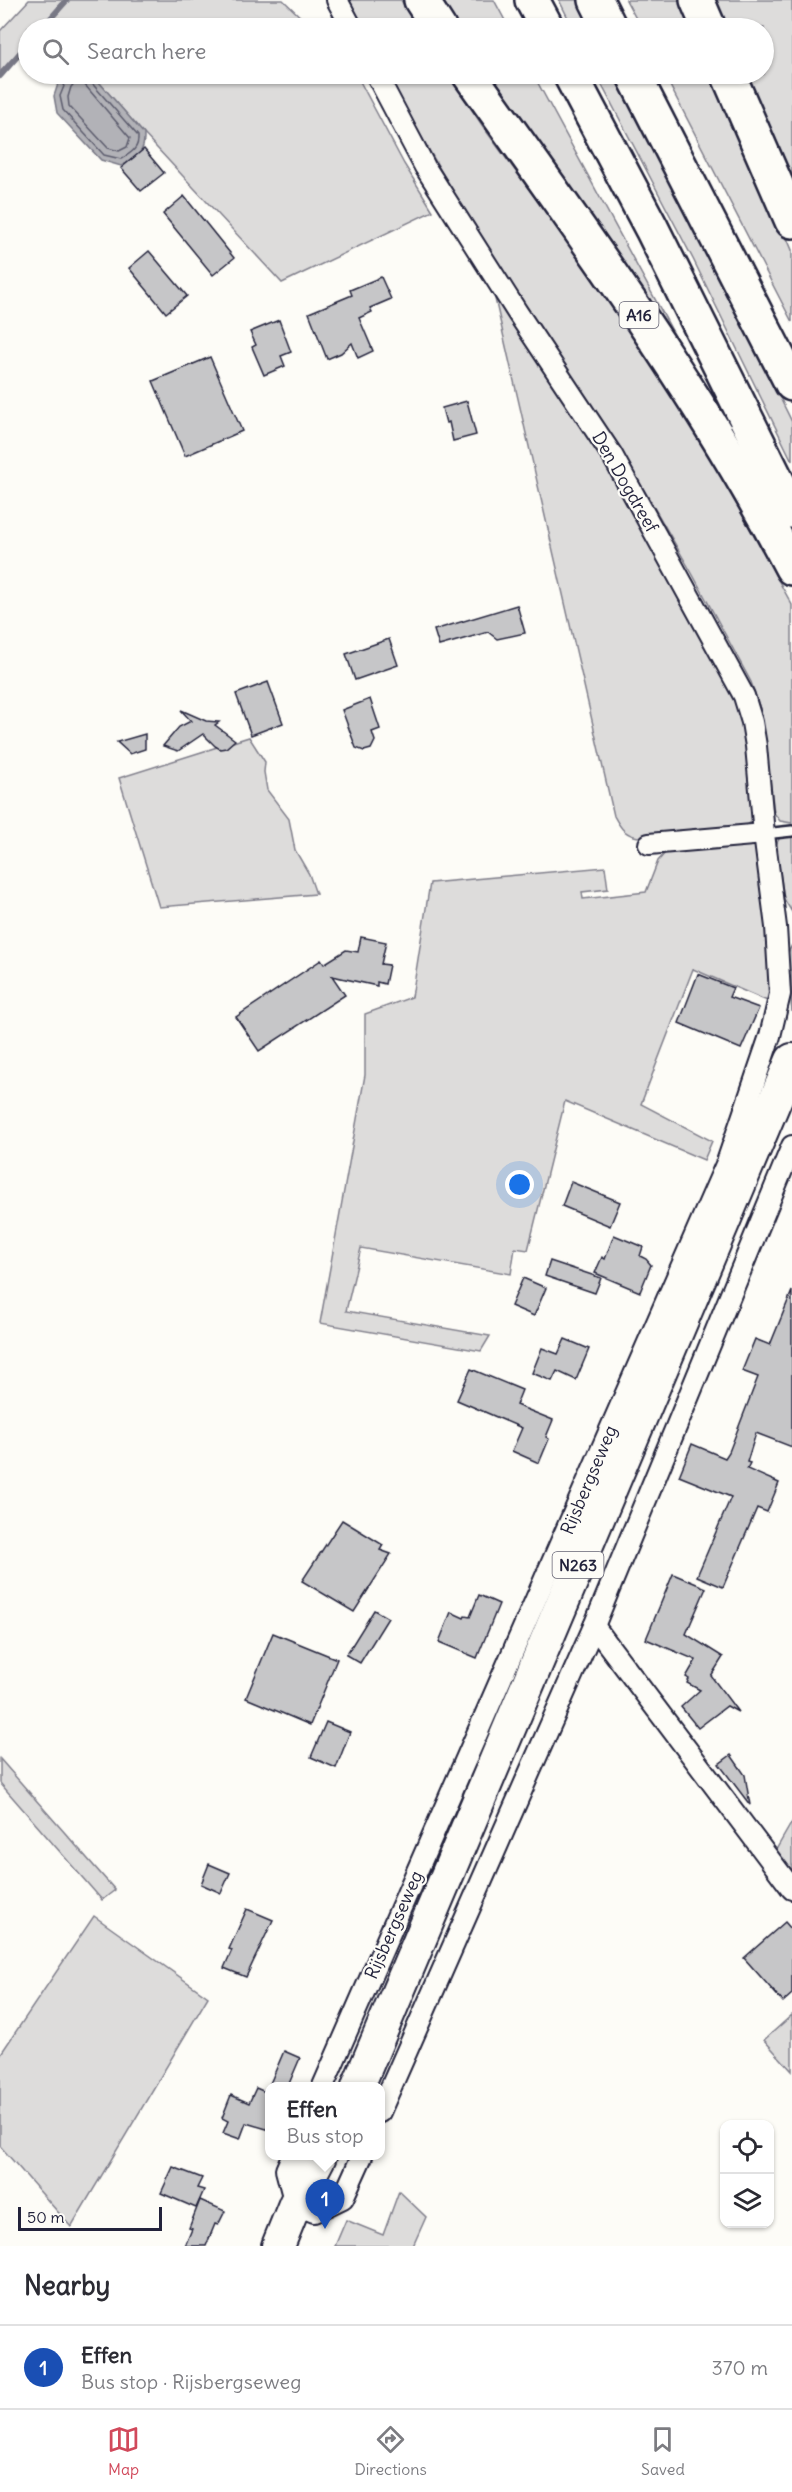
<!DOCTYPE html>
<html lang="en">
<head>
<meta charset="utf-8">
<style>
  :root { --surface:#fff; --page:#f7f7f7; --text:#2b2b33; --muted:#7c7c81; --line:#e1e1e2; --accent:#d1495b }
  body { margin:0; font-family:Delius,sans-serif; background:var(--page); color:var(--text) }
  .controls { position:absolute; right:18px; bottom:18px; display:grid; overflow:hidden; border-radius:12px; box-shadow:0 2px 4px #0004 }
  .controls button { width:54px; height:54px; display:grid; place-items:center; padding:0; border:0; border-bottom:2px solid var(--line); background:var(--surface); color:var(--text); font:30px sans-serif }
  .scale { position:absolute; left:18px; bottom:15px; width:144px; box-sizing:border-box; padding-left:6px; border:3px solid #22223b; border-top:0; font-size:16px; line-height:21px; white-space:nowrap; color:#22223b; -webkit-text-stroke:4px #fdfcf7; paint-order:stroke }
  .you { position:absolute; left:520px; top:1185px; width:21px; height:21px; margin:-15px; border:4px solid #fff; border-radius:50%; background:#1a73e8; box-shadow:0 0 0 9px #1a73e833 }
  .badge { display:grid; place-items:center; width:39px; height:39px; border-radius:50%; background:var(--accent); color:#fff; font-size:20px; font-weight:700 }
  .pin { position:absolute; translate:-50% -50px; filter:drop-shadow(0 2px 3px #0008) }
  .pin::after { content:''; position:absolute; top:32px; width:21px; height:18px; background:inherit; clip-path:polygon(0 0,100% 0,50% 100%) }
  .popup { position:absolute; left:265px; top:2082px; width:120px; height:78px; box-sizing:border-box; display:grid; place-content:center; border-radius:12px; background:var(--surface); filter:drop-shadow(0 2px 4px #0005); font-size:20px; white-space:nowrap; color:var(--muted) }
  .popup b { font-size:22px; color:var(--text) }
  .popup::after { content:''; position:absolute; left:50%; top:100%; margin-left:-12px; border:12px solid transparent; border-top-color:var(--surface) }
  .list { margin:0; padding:0; list-style:none }
  h2 { display:flex; justify-content:space-between; align-items:center; height:78px; margin:0; padding:0 24px; font-size:26px }
  h2 small { font-size:20px; font-weight:400; color:var(--muted) }
  .list li { display:grid; grid-template-columns:39px 1fr auto; gap:18px; align-items:center; box-sizing:border-box; height:84px; padding:0 24px; border-top:2px solid var(--line) }
  .list b { display:block; font-size:22px; white-space:nowrap }
  .list p { margin:0; font-size:20px; white-space:nowrap; color:var(--muted) }
  .list em { font-size:20px; font-style:normal; color:var(--muted) }
  .icon { flex:none; width:33px; height:33px; fill:none; stroke:currentColor; stroke-width:2; stroke-linecap:round; stroke-linejoin:round }
  .map { position:relative; flex:none; width:792px; height:2246px; overflow:hidden }
  .search { position:absolute; background:var(--surface); box-shadow:0 2px 4px #0004; left:18px; right:18px; top:18px; height:66px; display:flex; align-items:center; gap:15px; box-sizing:border-box; padding:0 21px; border-radius:33px; color:var(--muted); font-size:22px }
  .sheet { height:162px; background:var(--surface) }
  nav { display:flex; justify-content:space-around; align-items:center; box-sizing:border-box; height:84px; border-top:2px solid var(--line); background:var(--surface); font-size:16px; color:var(--muted) }
  nav a { display:grid; justify-items:center; gap:3px }
  nav .on { color:var(--accent) }
  .map>svg:first-child { display:block }
  .green { fill:#dddcdb; stroke:#807f8b; stroke-width:1.5 }
  .water { fill:#b2b2b7; stroke:#787885; stroke-width:1.5 }
  .lines { fill:none; stroke-linecap:round; stroke-linejoin:round }
  .shore { stroke:#5c5c6d; stroke-width:1.5 }
  .stream { stroke:#787885; stroke-width:6 }
  .building { fill:#c6c6c8; stroke:#22223b; stroke-width:1.5 }
  .lane-casing { stroke:#22223b; stroke-width:14 }
  .street-casing { stroke:#22223b; stroke-width:24 }
  .primary-casing { stroke:#22223b; stroke-width:36 }
  .highway-casing { stroke:#22223b; stroke-width:38 }
  .lane { stroke:#fdfcf7; stroke-width:9 }
  .street { stroke:#fdfcf7; stroke-width:20 }
  .primary { stroke:#fdfcf7; stroke-width:32 }
  .highway { stroke:#fdfcf7; stroke-width:33 }
  .labels { text-anchor:middle; stroke-width:4.5; stroke-linejoin:round; paint-order:stroke }
  .shield { fill:#fdfcf7; stroke:#646373; stroke-width:1.5 }
  .shield-label { font-size:16px; font-weight:bold; fill:#22223b }
  .street-label { font-size:18px; fill:#22223b; stroke:#fdfcf7 }
</style>
</head>
<body>
<div class="map">
<svg width="792" height="2246" viewBox="0 0 792 2246">
  <rect width="100%" height="100%" fill="#fdfcf7"/>
  <filter id="ink" filterUnits="userSpaceOnUse"><feTurbulence type="fractalNoise" baseFrequency=".0167" numOctaves="2"/><feDisplacementMap in="SourceGraphic" scale="12" xChannelSelector="R" yChannelSelector="G"/><feConvolveMatrix kernelMatrix="1 2 1 2 8 2 1 2 1" color-interpolation-filters="sRGB"/></filter>
  <g filter="url(#ink)">
    <g class="green">
      <path d="M29,0H283L312,28H53L46,21L40,28H28V41L0,72V31Z"/>
      <path d="M347,0H401L418,28H362Z"/>
      <path d="M430,0H494L509,28H448Z"/>
      <path d="M559,0H577L591,28H573Z"/>
      <path d="M626,0H685L697,28H641Z"/>
      <path d="M711,0H792V187L744,74H764V28H724Z"/>
      <path d="M92,74H356L404,164L433,211L282,283L144,134Z"/>
      <path d="M386,74H448L484,128L625,321L707,451L792,605V823L780,821L774,813L765,735L761,711L751,682L693,575L644,490L600,419L478,236Z"/>
      <path d="M479,74H533L727,432Z"/>
      <path d="M596,74H615L708,252L792,422V461L693,259Z"/>
      <path d="M664,74H717L792,250V322Z"/>
      <path d="M493,290L611,471L731,686L746,722L755,819L747,825C720,828 657,842 634,836C623,833 619,825 614,816Z"/>
      <path d="M249,737L265,762L264,772L267,790L289,819L295,850L309,874L316,894L159,907L119,778Z"/>
      <path d="M792,834V912L784,899L776,845L780,837Z"/>
      <path d="M753,841L761,853L772,1003L693,969L641,1104L712,1141L704,1160L565,1101L528,1250L515,1248L511,1274L361,1248L346,1311L490,1336L481,1351L320,1323L365,1075V1014L412,997L430,883L605,867L608,889L582,892L583,899L646,892L658,861L666,852Z"/>
      <path d="M792,945V1012L787,955Z"/>
      <path d="M0,1759L115,1890L102,1900L0,1783Z"/>
      <path d="M792,1822V1878L773,1855Z"/>
      <path d="M94,1916L208,1997L71,2227L0,2146V2055Z"/>
      <path d="M792,2015V2071L764,2040Z"/>
      <path d="M399,2191L426,2217L413,2246H335L346,2220L383,2235Z"/>
    </g>
    <path class="water" d="M65,74H92L144,134C145,154 137,157 121,166L101,160L57,113L54,96L60,78Z"/>
    <g class="lines">
      <g class="shore">
        <path d="M69,74L60,96L63,110L104,155L121,159C131,153 139,149 138,136L89,80L88,74"/>
        <path d="M79,78L130,138L127,147L119,151L108,148L69,106L68,97L71,87Z"/>
      </g>
      <g class="stream">
        <path d="M42,28L67,0"/>
        <path d="M0,76L28,44"/>
      </g>
    </g>
    <g class="building">
      <path d="M144,149L164,173L141,191L121,168Z"/>
      <path d="M184,196L234,258L213,275L163,214Z"/>
      <path d="M149,251L187,296L166,313L129,268Z"/>
      <path d="M381,277L391,299L370,308L372,312L359,318L373,351L358,358L352,343L341,353L327,359L309,313L352,295L350,290Z"/>
      <path d="M279,320L291,352L281,356L285,366L264,375L252,347L256,345L250,332Z"/>
      <path d="M210,357L242,431L185,456L153,381Z"/>
      <path d="M467,401L476,435L453,441L449,422L446,423L442,408Z"/>
      <path d="M517,605L525,633L497,639L488,632L439,646L434,630Z"/>
      <path d="M389,639L398,665L355,680L346,654Z"/>
      <path d="M268,682L283,723L251,735L236,694Z"/>
      <path d="M370,699L380,729L372,732L375,741L371,749L364,751L356,748L342,710Z"/>
      <path d="M181,710L206,721L219,722L215,725L235,740L226,748L220,749L215,746L203,734L178,751L163,746L179,727L191,721Z"/>
      <path d="M145,734V749L130,754L117,742Z"/>
      <path d="M361,937L386,942L381,964L389,965L385,984L377,982V986L332,976L345,995L259,1051L236,1017L321,960L324,964L346,950L358,952Z"/>
      <path d="M698,974L733,988L729,997L759,1008L741,1049L679,1023Z"/>
      <path d="M571,1182L620,1202L610,1226L562,1206Z"/>
      <path d="M614,1235L643,1247L640,1256L646,1259L651,1265L640,1292L595,1273L602,1257L605,1259Z"/>
      <path d="M550,1261L601,1278L595,1293L545,1276Z"/>
      <path d="M523,1278L546,1288L534,1316L511,1306Z"/>
      <path d="M792,1291V1447L756,1433L747,1462L750,1463L747,1469L779,1483L767,1512L757,1508L723,1587L697,1576L731,1497L679,1476L692,1444L725,1458L729,1452L758,1377L742,1371L755,1339L770,1345Z"/>
      <path d="M565,1339L589,1349L576,1380L557,1371L552,1381L532,1373L542,1348L558,1354Z"/>
      <path d="M471,1369L522,1390L516,1405L553,1420L546,1437L549,1439L539,1463L512,1451L522,1428L457,1400Z"/>
      <path d="M342,1520L383,1545L380,1550L391,1554L354,1612L302,1581Z"/>
      <path d="M673,1574L706,1588L686,1634L723,1657L711,1676L738,1712L727,1706L698,1728L681,1707L700,1690L687,1683L689,1679L686,1677L696,1660L646,1639Z"/>
      <path d="M479,1595L499,1604L477,1658L439,1642L451,1612L464,1618L465,1616L470,1617Z"/>
      <path d="M374,1610L388,1618L360,1663L346,1655Z"/>
      <path d="M273,1633L337,1659L310,1725L246,1698Z"/>
      <path d="M326,1722L350,1732L336,1768L311,1757Z"/>
      <path d="M731,1755L745,1775L750,1805L719,1764Z"/>
      <path d="M209,1864L230,1873L221,1893L201,1884Z"/>
      <path d="M247,1909L273,1920L246,1977L224,1968L232,1950L229,1949Z"/>
      <path d="M785,1922L792,1930V1994L783,2002L744,1958Z"/>
      <path d="M284,2051L300,2058L288,2086H269Z"/>
      <path d="M256,2088L270,2094V2130L246,2123L240,2139L223,2133L228,2121L222,2118L231,2095L249,2103Z"/>
      <path d="M173,2167L202,2178L197,2188L204,2190L196,2208L161,2193Z"/>
      <path d="M200,2200L225,2211L218,2225L215,2224L206,2246H185L192,2229L189,2228Z"/>
    </g>
    <g class="lines">
      <defs>
        <path id="lane" d="M764,834L792,831"/>
        <g id="street">
          <path d="M337,0L352,28"/>
          <path d="M649,844L764,834"/>
          <path d="M594,1626L792,1889"/>
          <path d="M323,2086L727,1162L770,1036L780,994L776,927L764,834L756,746L752,722L744,696L612,455L517,312L425,167L376,74"/>
          <path d="M380,2112L594,1626L792,1146"/>
          <path d="M292,2156L286,2170L295,2204L314,2212L343,2198L362,2156"/>
        </g>
        <g id="primary">
          <path d="M358,2086L792,1060"/>
          <path d="M278,2246L295,2204L320,2156"/>
        </g>
        <g id="highway">
          <path d="M421,0L439,28"/>
          <path d="M532,0L547,28"/>
          <path d="M596,0L610,28"/>
          <path d="M697,0L709,28"/>
          <path d="M469,74C583,234 701,393 792,568"/>
          <path d="M570,74L652,229L792,511"/>
          <path d="M633,74L792,384"/>
          <path d="M728,74L792,221"/>
        </g>
      </defs>
      <use href="#lane" class="lane-casing"/>
      <use href="#street" class="street-casing"/>
      <use href="#primary" class="primary-casing"/>
      <use href="#highway" class="highway-casing"/>
      <use href="#lane" class="lane"/>
      <use href="#street" class="street"/>
      <use href="#primary" class="primary"/>
      <use href="#highway" class="highway"/>
    </g>
  </g>
  <g class="labels">
    <g class="shield">
      <rect x="619.5" y="302" width="39" height="26" rx="4.5"/>
      <rect x="552.5" y="1552" width="51" height="26" rx="4.5"/>
    </g>
    <g class="shield-label">
      <text x="639" y="321">A16</text>
      <text x="578" y="1571">N263</text>
    </g>
    <g class="street-label">
      <text transform="translate(625 482) rotate(60)" y="6">Den Dogdreef</text>
      <text transform="translate(589 1480) rotate(-67)" y="6">Rijsbergseweg</text>
      <text transform="translate(394 1925) rotate(-66)" y="6">Rijsbergseweg</text>
    </g>
  </g>
</svg>
<div class="controls">
<button><svg class="icon" aria-label="locate" viewBox="0 0 24 24"><circle cx="12" cy="12" r="6"/><path d="M12 2v4M12 18v4M2 12h4M18 12h4"/></svg></button>
<button><svg class="icon" aria-label="layers" viewBox="0 0 24 24"><path d="M12 4l9 5-9 5-9-5zM3 14l9 5 9-5"/></svg></button>
</div>
<div class="scale">50 m</div>
<div class="you"></div>
<div class="pin badge" style="left:325px;top:2229px;background:#1a4fb4">1</div>
<div class="popup"><b>Effen</b>Bus stop</div>
<div class="search"><svg class="icon" aria-label="search" viewBox="0 0 24 24"><circle cx="10" cy="10" r="6"/><path d="M15 15l6 6"/></svg>Search here</div>
</div>
<section class="sheet">
<h2>Nearby<small></small></h2>
<ul class="list">
<li><span class="badge" style="background:#1a4fb4">1</span><div><b>Effen</b><p>Bus stop · Rijsbergseweg</p></div><em>370 m</em></li>
</ul>
</section>
<nav>
<a class="on"><svg class="icon" aria-label="map" viewBox="0 0 24 24"><path d="M3 6l6-2 6 2 6-2v14l-6 2-6-2-6 2zM9 4v14M15 6v14"/></svg>Map</a>
<a><svg class="icon" aria-label="directions" viewBox="0 0 24 24"><path d="M12 3l9 9-9 9-9-9zM9 14v-3h6M13 9l2 2-2 2"/></svg>Directions</a>
<a><svg class="icon" aria-label="saved" viewBox="0 0 24 24"><path d="M7 4h10v16l-5-4-5 4z"/></svg>Saved</a>
</nav>
</body>
</html>
